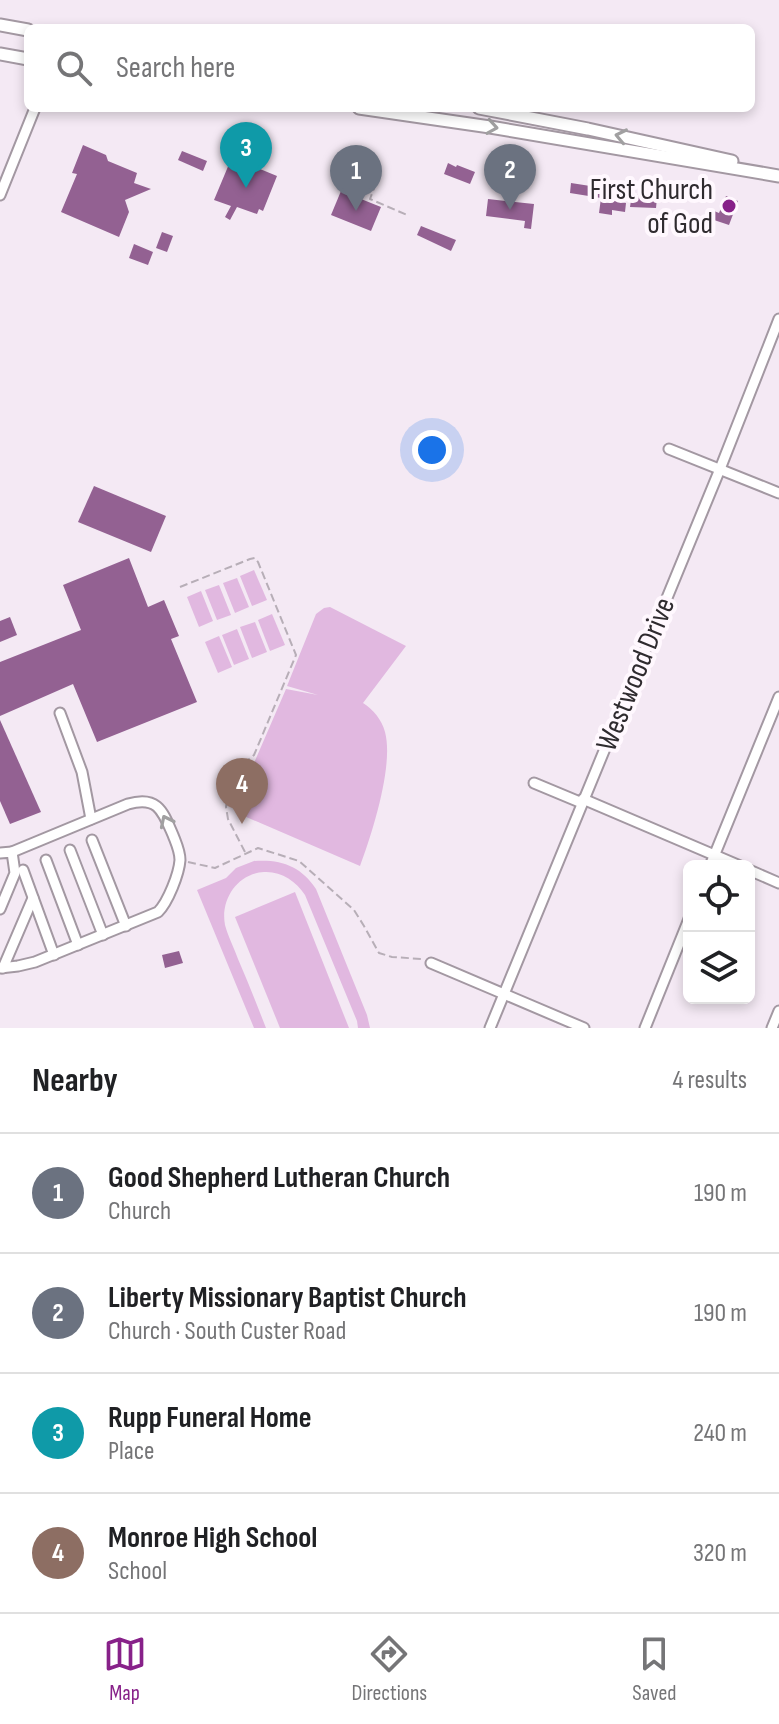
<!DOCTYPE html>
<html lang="en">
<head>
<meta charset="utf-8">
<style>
  :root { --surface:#fff; --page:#f6f6f6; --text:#202124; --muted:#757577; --line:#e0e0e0; --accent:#872189 }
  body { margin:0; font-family:"Sofia Sans Condensed",sans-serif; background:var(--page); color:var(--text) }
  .controls { position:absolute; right:24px; bottom:24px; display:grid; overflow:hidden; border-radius:12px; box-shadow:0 4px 12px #0003 }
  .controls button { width:72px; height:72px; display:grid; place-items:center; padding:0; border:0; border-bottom:2px solid var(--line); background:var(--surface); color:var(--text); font:40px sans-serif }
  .you { position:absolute; left:432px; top:450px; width:28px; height:28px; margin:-20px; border:6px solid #fff; border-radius:50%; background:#1a73e8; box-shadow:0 0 0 12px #1a73e833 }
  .badge { display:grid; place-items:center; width:52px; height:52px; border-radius:50%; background:var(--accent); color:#fff; font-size:26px; font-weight:700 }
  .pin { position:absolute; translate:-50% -66px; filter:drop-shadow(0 2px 4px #0008) }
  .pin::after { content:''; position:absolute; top:42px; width:28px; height:24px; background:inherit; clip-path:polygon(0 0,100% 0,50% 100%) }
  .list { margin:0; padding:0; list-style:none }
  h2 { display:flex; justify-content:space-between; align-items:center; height:104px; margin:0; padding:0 32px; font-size:34px }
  h2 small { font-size:26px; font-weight:400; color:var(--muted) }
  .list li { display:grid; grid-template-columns:52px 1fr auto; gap:24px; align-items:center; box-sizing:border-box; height:120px; padding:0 32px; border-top:2px solid var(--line) }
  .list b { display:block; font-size:30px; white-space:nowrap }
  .list p { margin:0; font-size:26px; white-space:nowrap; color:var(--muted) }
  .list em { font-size:26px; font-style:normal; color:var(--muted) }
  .icon { flex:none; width:44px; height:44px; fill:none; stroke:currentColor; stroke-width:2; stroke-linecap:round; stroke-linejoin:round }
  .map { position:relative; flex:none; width:779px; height:1028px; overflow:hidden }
  .search { position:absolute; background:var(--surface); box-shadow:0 4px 12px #0003; left:24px; right:24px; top:24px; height:88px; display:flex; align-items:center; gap:20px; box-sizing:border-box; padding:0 28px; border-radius:12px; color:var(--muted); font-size:30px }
  .sheet { height:584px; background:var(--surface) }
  nav { display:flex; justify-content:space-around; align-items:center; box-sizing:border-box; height:112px; border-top:2px solid var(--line); background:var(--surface); font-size:22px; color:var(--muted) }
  nav a { display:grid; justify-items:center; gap:4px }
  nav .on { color:var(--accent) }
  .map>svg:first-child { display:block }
  .green { fill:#e1b8e0 }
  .building { fill:#936192 }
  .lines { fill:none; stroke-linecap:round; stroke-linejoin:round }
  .minor-casing { stroke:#a398a2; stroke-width:13 }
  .major-casing { stroke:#a398a2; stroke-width:15 }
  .path { stroke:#b7aeb7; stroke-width:2; stroke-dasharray:8 4; stroke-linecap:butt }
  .minor { stroke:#fff; stroke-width:9 }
  .major { stroke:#fff; stroke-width:11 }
  .oneway { stroke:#a1a0a1 }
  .poi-dot { fill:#872189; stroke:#fff8fe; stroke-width:3 }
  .labels { text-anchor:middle; stroke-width:8; stroke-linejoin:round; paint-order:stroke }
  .poi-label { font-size:30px; fill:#2f2b2f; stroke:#fff8fe; text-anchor:end }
  .street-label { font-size:30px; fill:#2f2b2f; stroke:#fff8fe }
</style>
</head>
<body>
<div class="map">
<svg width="779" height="1028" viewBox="0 0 779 1028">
  <rect width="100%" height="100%" fill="#f4e9f4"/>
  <g class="green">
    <path d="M254,570L267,600L252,606L240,576Z"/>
    <path d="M237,578L249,607L235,613L223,583Z"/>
    <path d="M219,585L231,615L217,620L205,590Z"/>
    <path d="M201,591L213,621L199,627L187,597Z"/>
    <path d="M330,607L406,646L363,703C373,709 382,720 385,732C394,765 372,834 360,866L237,813L235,807L286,689L318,695L287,686L316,614L324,608Z"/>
    <path d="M272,614L285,645L270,651L258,620Z"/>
    <path d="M255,622L267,652L252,658L240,627Z"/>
    <path d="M237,629L249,659L234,665L222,635Z"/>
    <path d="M219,636L232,667L218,673L205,642Z"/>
    <path d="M254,861C281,859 301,866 316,889L367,1015L370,1028H358L357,1021L305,895C296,881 281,871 264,872C238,873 220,899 225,925C228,936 234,948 238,959C248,982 257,1005 266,1028H254L197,890L226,878L236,868Z"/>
    <path d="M295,892L349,1028H280L235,917Z"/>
  </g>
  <g class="building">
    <path d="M83,145L106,155L108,161L137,173L134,183L151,189L125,200L129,212L119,237L61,212L77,174L72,173Z"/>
    <path d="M182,151L207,161L203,171L178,160Z"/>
    <path d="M232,157L251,164L256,162L259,165L260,169L277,176L263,211L259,209L257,214L237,207L230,220L225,217L231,206L214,200Z"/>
    <path d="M448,163L456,167L457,165L475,172L470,184L444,174Z"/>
    <path d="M571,183L616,190L614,201L626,203L625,212L612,210V215L599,213L601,198L570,193Z"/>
    <path d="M341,191L381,207L371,231L331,215Z"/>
    <path d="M632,193L657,198L656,208L630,207Z"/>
    <path d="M726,196L738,201L729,225L711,219L714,211L719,213Z"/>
    <path d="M488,199L534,204L531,229L524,228L525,221L486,216Z"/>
    <path d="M421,226L456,240L451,251L417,235Z"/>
    <path d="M162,232L173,236L167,252L156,248Z"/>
    <path d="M134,244L153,252L148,265L129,258Z"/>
    <path d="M94,486L166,516L151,552L78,522Z"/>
    <path d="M129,558L148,607L164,600L179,636L171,639L197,702L97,742L73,684L0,716V662L81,630L63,585Z"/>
    <path d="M10,617L17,635L0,642V621Z"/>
    <path d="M0,720L41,812L10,824L0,801Z"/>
    <path d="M179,951L183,963L165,968L162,955Z"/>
  </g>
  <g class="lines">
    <defs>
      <g id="minor">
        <path d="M0,195L35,108"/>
        <path d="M669,449L779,493"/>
        <path d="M60,713L82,772L91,819"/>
        <path d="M534,783L582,803"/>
        <path d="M583,799L740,866"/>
        <path d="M92,840L126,926"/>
        <path d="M70,850L103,935"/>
        <path d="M0,853L12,852L15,873L0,909"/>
        <path d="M46,860L78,945"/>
        <path d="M710,866L779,697"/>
        <path d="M23,870L54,955"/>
        <path d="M749,870L779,883"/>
        <path d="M431,963L584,1028"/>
        <path d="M0,968L18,966L35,962L158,912C168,902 179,874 180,860C180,851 176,843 173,835C163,812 158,795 128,804L12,852"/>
        <path d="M3,968L33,898"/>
        <path d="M490,1028L720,469L779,319"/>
        <path d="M645,1028L689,919"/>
        <path d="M772,1028L779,1011"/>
      </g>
      <g id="major">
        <path d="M0,25L28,30"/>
        <path d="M0,54L28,59"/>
        <path d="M359,108L490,127L779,176"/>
        <path d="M479,108L588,129L732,161"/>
      </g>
    </defs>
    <use href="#minor" class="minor-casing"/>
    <use href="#major" class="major-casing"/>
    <g class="path">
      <path d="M376,183L370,199L407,215"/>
      <path d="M180,587L250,559L255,558L258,562L296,655L254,755L247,761L228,795L226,807L228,819L246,854"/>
      <path d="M188,862L215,868L258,848L299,861L354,910L364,926L379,953L392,957L422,959"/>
    </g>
    <use href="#minor" class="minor"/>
    <use href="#major" class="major"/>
  </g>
  <defs><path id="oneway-chevron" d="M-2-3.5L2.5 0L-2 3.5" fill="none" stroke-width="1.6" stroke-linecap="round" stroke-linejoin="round" transform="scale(2)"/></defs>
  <g class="oneway">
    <use href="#oneway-chevron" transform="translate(492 127) rotate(9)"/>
    <use href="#oneway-chevron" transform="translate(621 136) rotate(-168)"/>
    <use href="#oneway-chevron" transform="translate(166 821) rotate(-116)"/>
  </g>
  <circle class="poi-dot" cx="729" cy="206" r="8"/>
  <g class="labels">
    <g class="poi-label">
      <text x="713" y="199">First Church<tspan x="713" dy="34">of God</tspan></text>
    </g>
    <g class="street-label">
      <text transform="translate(635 674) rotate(-68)" y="10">Westwood Drive</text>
    </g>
  </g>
</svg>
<div class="controls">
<button><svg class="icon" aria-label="locate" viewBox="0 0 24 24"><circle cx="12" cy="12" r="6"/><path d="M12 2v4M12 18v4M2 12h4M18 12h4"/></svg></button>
<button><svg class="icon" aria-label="layers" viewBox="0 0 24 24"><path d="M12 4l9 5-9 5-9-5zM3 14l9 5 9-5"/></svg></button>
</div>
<div class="you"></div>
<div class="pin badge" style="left:356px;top:211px;background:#6b7280">1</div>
<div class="pin badge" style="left:510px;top:210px;background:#6b7280">2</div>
<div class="pin badge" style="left:246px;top:188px;background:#0f9aa8">3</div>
<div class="pin badge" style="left:242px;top:824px;background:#8d6e63">4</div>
<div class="search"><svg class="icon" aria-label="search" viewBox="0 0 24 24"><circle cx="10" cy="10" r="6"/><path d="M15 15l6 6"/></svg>Search here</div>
</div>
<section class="sheet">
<h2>Nearby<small>4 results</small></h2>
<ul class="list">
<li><span class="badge" style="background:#6b7280">1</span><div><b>Good Shepherd Lutheran Church</b><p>Church</p></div><em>190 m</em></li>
<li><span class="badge" style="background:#6b7280">2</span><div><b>Liberty Missionary Baptist Church</b><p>Church · South Custer Road</p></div><em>190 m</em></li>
<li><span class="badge" style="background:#0f9aa8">3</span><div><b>Rupp Funeral Home</b><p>Place</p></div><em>240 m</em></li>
<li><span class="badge" style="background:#8d6e63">4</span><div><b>Monroe High School</b><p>School</p></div><em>320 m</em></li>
</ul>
</section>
<nav>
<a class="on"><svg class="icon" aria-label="map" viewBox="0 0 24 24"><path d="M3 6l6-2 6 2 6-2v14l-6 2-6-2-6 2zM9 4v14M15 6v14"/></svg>Map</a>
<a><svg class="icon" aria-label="directions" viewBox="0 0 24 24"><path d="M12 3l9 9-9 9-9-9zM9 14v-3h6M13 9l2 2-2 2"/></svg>Directions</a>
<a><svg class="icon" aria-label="saved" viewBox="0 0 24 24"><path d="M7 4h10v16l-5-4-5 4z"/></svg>Saved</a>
</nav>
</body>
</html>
